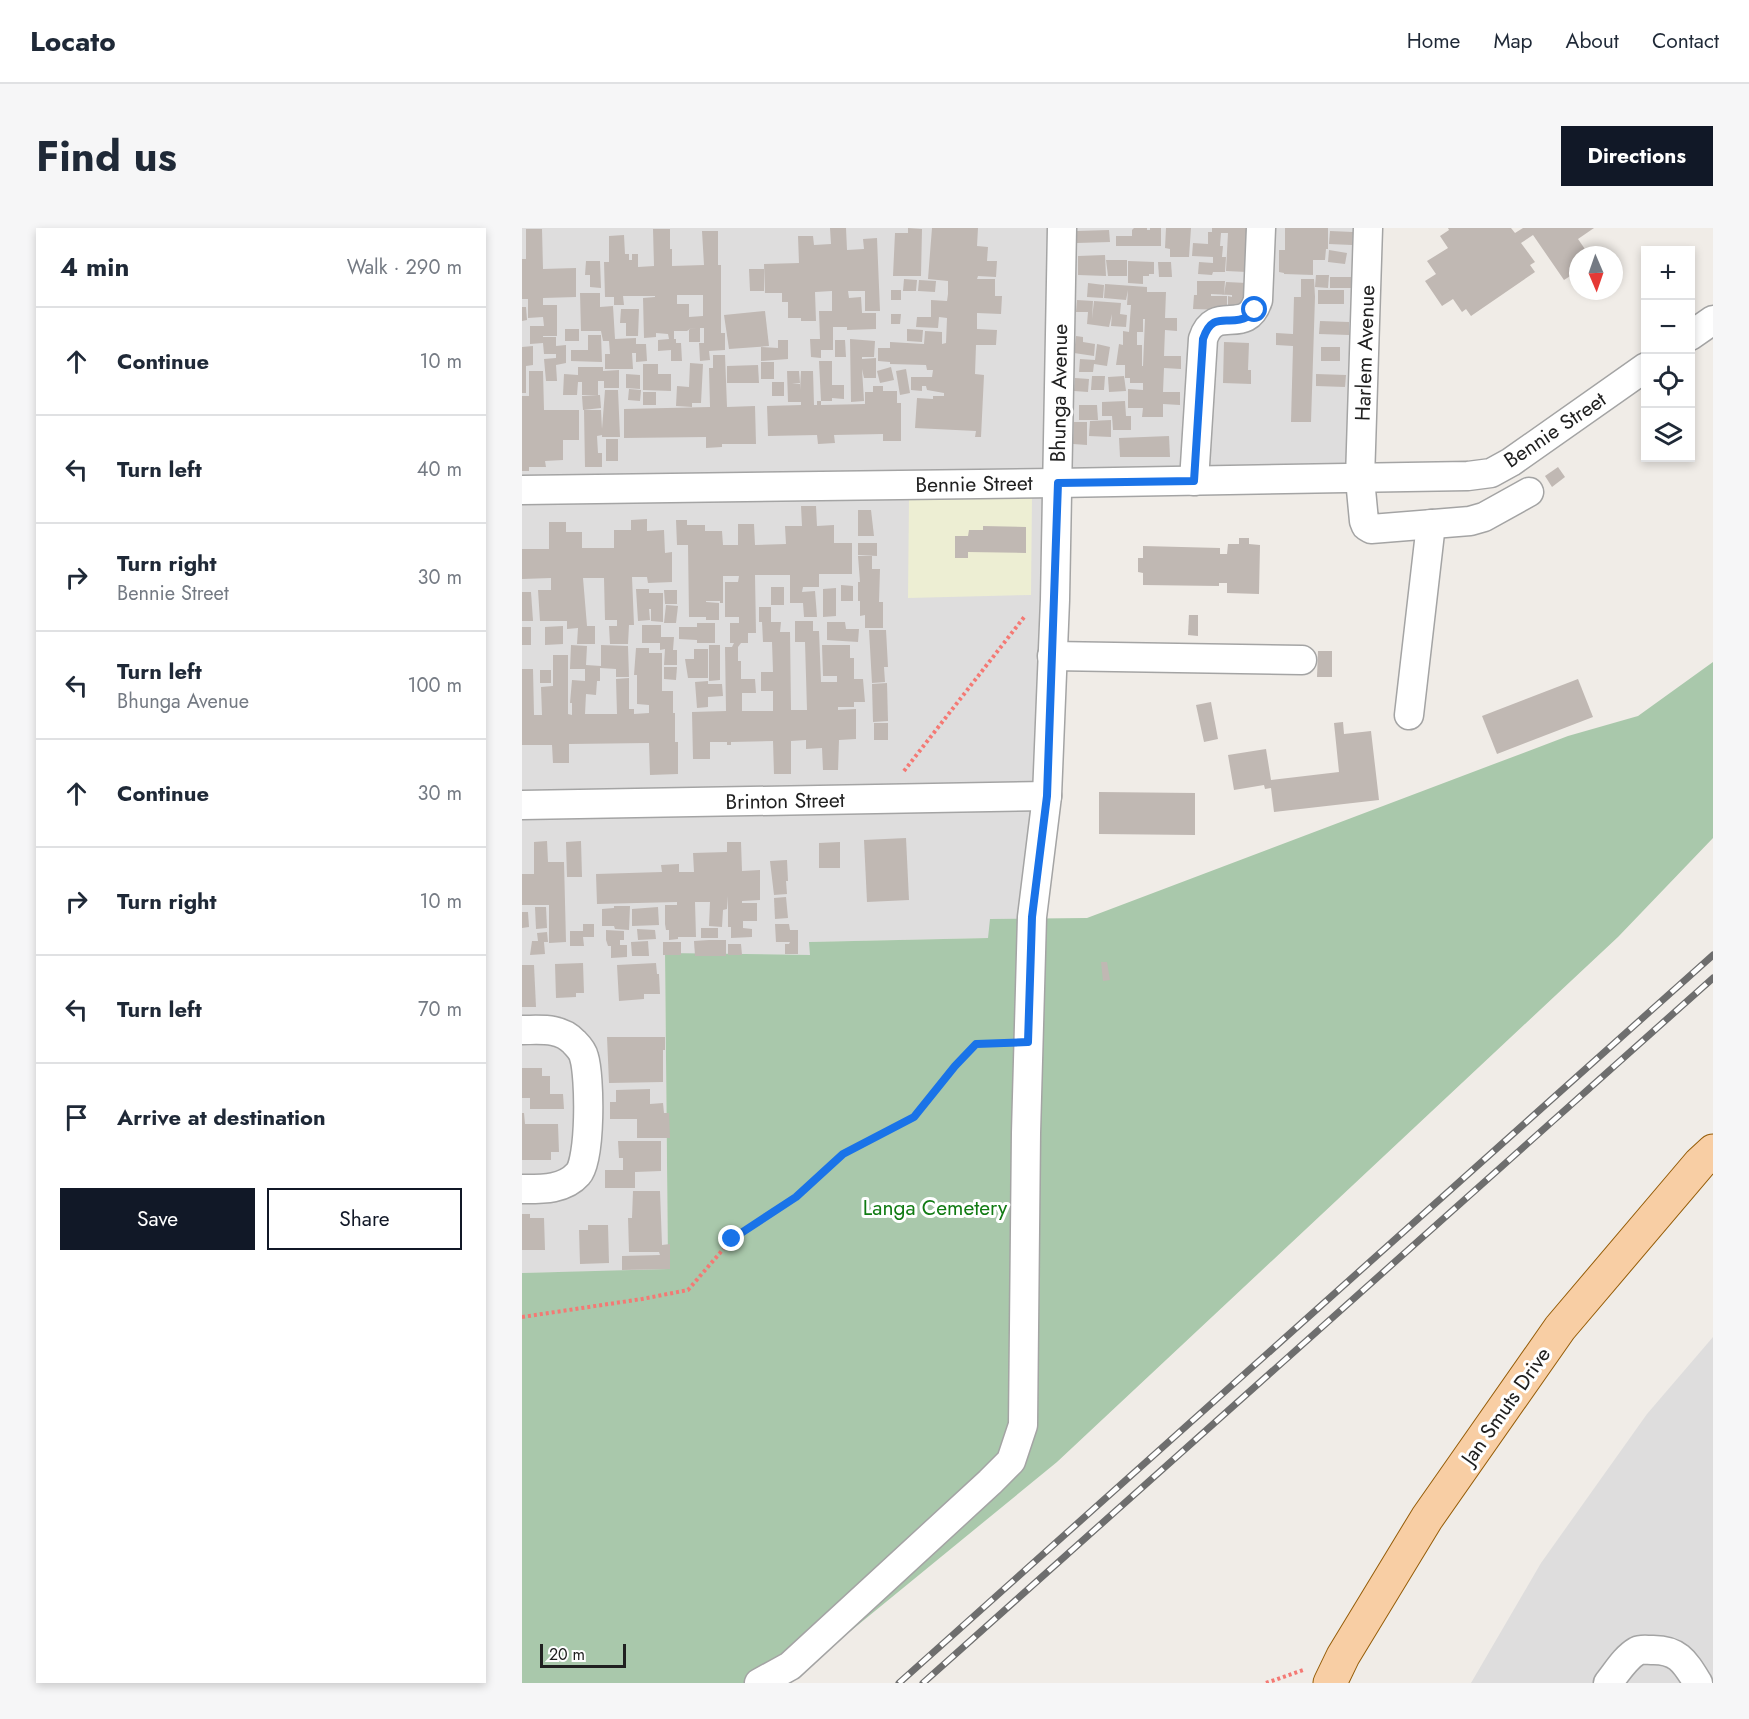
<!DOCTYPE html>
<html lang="en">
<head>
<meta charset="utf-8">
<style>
  :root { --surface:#fff; --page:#f6f6f7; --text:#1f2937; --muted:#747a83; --line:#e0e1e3; --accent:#111827 }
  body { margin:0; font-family:Jost,sans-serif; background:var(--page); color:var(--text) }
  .controls { position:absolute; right:18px; top:18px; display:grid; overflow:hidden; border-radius:0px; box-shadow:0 3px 9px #0003 }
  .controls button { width:54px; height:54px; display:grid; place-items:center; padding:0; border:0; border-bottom:2px solid var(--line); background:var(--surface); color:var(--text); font:30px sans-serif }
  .compass { position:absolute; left:1047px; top:18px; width:54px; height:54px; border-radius:50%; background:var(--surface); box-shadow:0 3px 9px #0003; rotate:178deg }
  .scale { position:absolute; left:18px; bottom:15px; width:86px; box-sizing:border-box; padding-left:6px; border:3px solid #202020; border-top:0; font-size:16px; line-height:21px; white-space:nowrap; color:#202020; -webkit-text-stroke:4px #fff; paint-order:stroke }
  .stop { position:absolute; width:18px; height:18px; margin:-14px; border:4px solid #1a73e8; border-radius:50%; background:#fff }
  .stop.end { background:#1a73e8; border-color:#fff; box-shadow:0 2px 6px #0008 }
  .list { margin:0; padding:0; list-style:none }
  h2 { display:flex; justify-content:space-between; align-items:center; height:78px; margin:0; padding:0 24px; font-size:26px }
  h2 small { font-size:20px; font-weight:400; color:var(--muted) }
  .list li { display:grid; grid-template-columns:39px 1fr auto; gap:18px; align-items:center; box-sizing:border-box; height:108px; padding:0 24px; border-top:2px solid var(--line) }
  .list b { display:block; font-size:22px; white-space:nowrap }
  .list p { margin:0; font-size:20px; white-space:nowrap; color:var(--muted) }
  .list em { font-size:20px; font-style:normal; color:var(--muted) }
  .actions { display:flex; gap:12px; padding:18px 24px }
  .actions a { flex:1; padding:14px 0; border:2px solid var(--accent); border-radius:0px; text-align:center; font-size:21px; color:var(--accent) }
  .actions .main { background:var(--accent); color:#fff }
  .icon { flex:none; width:33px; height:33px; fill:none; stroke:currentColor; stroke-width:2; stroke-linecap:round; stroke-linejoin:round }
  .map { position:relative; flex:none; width:1191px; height:1455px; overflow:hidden; border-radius:0px }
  header { display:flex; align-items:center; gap:36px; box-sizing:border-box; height:84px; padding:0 30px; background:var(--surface); border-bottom:2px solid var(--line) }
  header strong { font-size:28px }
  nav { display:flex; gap:33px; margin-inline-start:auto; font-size:21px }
  .intro { display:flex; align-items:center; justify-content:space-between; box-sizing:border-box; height:144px; padding:0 36px }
  h1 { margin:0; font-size:42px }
  .button { padding:15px 27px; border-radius:0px; background:var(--accent); color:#fff; font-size:21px; font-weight:700 }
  main { display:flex; gap:36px; padding:0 36px }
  aside { flex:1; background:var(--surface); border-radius:0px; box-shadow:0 3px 9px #0003 }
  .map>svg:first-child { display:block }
  .residential { fill:#dedddd }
  .farmland { fill:#edeed3 }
  .cemetery { fill:#a9c8ab }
  .building { fill:#c0b8b3; fill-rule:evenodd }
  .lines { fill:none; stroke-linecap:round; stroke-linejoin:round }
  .minor-casing { stroke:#a4a4a4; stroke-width:31 }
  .major-casing { stroke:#955c07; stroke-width:35 }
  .path { stroke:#f47974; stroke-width:4; stroke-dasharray:3 3; stroke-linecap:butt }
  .minor { stroke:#fff; stroke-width:28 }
  .major { stroke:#f8cea4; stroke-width:33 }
  .rail-casing { stroke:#6e6e6e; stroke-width:7 }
  .rail { stroke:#fff; stroke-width:4.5; stroke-dasharray:14; stroke-linecap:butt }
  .route { stroke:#1a73e8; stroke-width:8 }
  .labels { text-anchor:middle; stroke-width:6; stroke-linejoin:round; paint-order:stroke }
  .street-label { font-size:21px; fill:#202020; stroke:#fff }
  .park-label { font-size:21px; fill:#117b13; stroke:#fff }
</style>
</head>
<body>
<header>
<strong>Locato</strong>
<nav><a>Home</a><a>Map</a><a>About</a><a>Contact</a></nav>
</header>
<div class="intro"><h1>Find us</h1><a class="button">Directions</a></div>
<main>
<aside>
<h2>4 min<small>Walk · 290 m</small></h2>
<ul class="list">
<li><svg class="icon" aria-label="ahead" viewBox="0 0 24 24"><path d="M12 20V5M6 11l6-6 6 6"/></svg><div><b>Continue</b></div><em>10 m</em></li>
<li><svg class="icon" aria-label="left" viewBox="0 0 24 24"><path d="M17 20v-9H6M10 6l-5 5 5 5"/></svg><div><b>Turn left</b></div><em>40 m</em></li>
<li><svg class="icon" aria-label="right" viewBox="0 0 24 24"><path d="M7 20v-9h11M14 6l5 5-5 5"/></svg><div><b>Turn right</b><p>Bennie Street</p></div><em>30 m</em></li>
<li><svg class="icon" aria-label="left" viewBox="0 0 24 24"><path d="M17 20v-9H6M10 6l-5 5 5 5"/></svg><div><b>Turn left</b><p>Bhunga Avenue</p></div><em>100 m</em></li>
<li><svg class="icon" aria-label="ahead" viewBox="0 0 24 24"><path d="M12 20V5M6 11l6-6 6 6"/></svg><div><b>Continue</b></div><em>30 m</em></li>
<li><svg class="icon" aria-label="right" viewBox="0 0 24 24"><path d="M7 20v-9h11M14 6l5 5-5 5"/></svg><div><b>Turn right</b></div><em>10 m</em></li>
<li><svg class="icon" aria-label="left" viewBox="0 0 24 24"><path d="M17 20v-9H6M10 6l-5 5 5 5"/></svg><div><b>Turn left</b></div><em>70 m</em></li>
<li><svg class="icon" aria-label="arrive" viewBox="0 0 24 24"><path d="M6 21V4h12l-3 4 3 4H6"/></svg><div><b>Arrive at destination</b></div></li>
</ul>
<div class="actions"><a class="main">Save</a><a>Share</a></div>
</aside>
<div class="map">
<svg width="1191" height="1455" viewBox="0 0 1191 1455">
  <rect width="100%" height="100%" fill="#f0ece7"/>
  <g class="residential">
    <path d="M0,0H846L838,251L535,255L510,689L466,710L288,714V727L143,726L146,1042L0,1045Z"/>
    <path d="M1191,1109V1455H949L1019,1335L1125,1186Z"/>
  </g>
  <path class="farmland" d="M510,270L509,367L386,370L387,272Z"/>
  <path class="cemetery" d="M1191,434V610L1096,709L535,1234L265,1455H0V1045L146,1041L143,725L288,727L287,714L466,710L468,691L565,690L1046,508L1116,488Z"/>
  <g class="building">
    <path d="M308,0H324L325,22L342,21L341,11L355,10L358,83H343V63H326L327,70L339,69L340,85H354V101L325,102V99H311V122H299V130L289,129L288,111H298L297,83H310V63L293,64L294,93H279V90H266V74H260V65H243L242,36L277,35L276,8H291L292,17L309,16Z"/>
    <path d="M386,0L400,1L399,48H371L373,5H386Z"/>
    <path d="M410,0H456L455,18L466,19L465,33H475L474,49L456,48L455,51H473V68H480L479,86L455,85V101L475,102L474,117H454L453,146L462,147L459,209H453L454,203L393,200L395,170L411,171V168H422V165L405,162L404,158H400V163L389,162V149H410L411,142H405L404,137L368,136V134L356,133V120H368V114L402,116L403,103L420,104V116L424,115L425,90L417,89L416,100L394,99L395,89H409V72L425,73L426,66V53L406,51Z"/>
    <path d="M612,0H625V2H628V0H639V18H594V8H610V2Z"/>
    <path d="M644,0H669L667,29H648V21L643,20Z"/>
    <path d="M690,0H727L725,44L704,43L706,5H699L698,18H701L700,29H704L703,44H691L690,47L676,46L677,34L691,35V29L670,28L671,15L686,16V4H690Z"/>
    <path d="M763,0H806V21H804L803,32H791V47L762,46V45L757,44V22H763Z"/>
    <path d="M926,0H989L993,5L1001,0H1072L1056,11L1067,27H1056V43L1042,52L1011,7L999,15L1013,34L1008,37L1013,44L949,88L944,81L940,84L931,71L920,78L903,53L914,46L905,33L926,20L918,8L927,2Z"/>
    <path d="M4,1H20L21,41L54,40V69L21,70V77H35V108H21V109H34V118L44,117V135L34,137L35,153H24L22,131L34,130V126H22L21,115L8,116V98H22L21,89L6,90V71H0V31H4Z"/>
    <path d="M131,1H148V21H150V38L182,37L180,3H196V37H199V105H203V122L187,123L188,132L178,133L177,115H182V100H178V114H167V101L176,100L168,101L165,103H152V111H154V115H159L160,133H149V122L136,123V112L147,111L146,106L134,105V109L122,110L121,70L133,69V68H101L102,77H92V69H83L82,34H87V8L102,7L103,26H107V32H110V26H116V39L132,38ZM155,67H181V88L167,89V76H155Z"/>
    <path d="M587,2L588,14L555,15V3Z"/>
    <path d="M808,3L831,4L830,17L807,16Z"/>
    <path d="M807,22L825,25L823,36L806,34Z"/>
    <path d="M583,27L584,48L556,47V28Z"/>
    <path d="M584,32H605V48H586Z"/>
    <path d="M64,33H78L79,60L68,59V47H63Z"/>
    <path d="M606,33L632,34V46H627V48H621V56L606,55Z"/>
    <path d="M636,34H649L650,49H637Z"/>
    <path d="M227,41H242V63H228Z"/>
    <path d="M794,47H807L806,60L793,59Z"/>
    <rect x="808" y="49" width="22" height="11"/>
    <path d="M382,51L395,52L394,63H381Z"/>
    <path d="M779,51H792L793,69L789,194H769L771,118L754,117V105L771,106L772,69H779Z"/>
    <path d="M397,52L414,53L413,64L396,63Z"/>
    <path d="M675,53H703L702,67L704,54L725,55L723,71L720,70L719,80H706V68L710,69V67L689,66V68H705V82L671,81L672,67H675Z"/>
    <path d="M566,55L582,57L581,70L565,69Z"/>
    <path d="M583,56L625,59V64H644L643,90H655V103L643,102L642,128H659V141L642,140L641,164H658V177L641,176V189H620L621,180H606V161L621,162V155H608V150H603V137H594L597,116L601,117V103L607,104L609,77H605L606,62L604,72L582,70ZM621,91H623L621,138H620V117H615V104H621Z"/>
    <rect x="369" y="62" width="10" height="10"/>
    <rect x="796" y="62" width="26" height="14"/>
    <path d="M58,65H78V79L91,78L93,111L114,110V116H124L125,133L114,134V125H110L111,141H83V126H88L87,113H81L79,103H59Z"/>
    <path d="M555,72L571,73L570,91L572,73L599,75L598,86L605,87L604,99L589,98L590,86L587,99L565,96L566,84H554Z"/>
    <path d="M0,79H4L5,92L0,93Z"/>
    <path d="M99,81H117L116,108H104V95H98Z"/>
    <path d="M243,83L247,118L207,121L202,87Z"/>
    <path d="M369,86H379L378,96H369Z"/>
    <path d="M798,93L827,94V107L797,106Z"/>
    <rect x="43" y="101" width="14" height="12"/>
    <path d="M385,101L401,102L400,114L385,113Z"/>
    <path d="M66,107H79L80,134L49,133V122H66Z"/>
    <path d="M554,108L561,109V114L573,116L572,128L552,125Z"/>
    <path d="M328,111L353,113L352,129H340V131L354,130V150H342L340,141L342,173L329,174Z"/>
    <path d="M256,112H266V131L239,133V119L256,120Z"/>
    <path d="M313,112H323L324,129H313Z"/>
    <path d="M702,114L727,115L726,142H729V156L701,155Z"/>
    <path d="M575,116L588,119L585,138L572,136L571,144H557L558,131L573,132Z"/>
    <path d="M11,118V137L4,138V165H0V119Z"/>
    <rect x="799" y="119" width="19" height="14"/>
    <path d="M191,127H203L205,179L233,178L234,216H200V219L184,220V209L102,210V181L188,179L187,140H191Z"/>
    <path d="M297,133H310V157H322V171L310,170V173H299V177L343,176V164H351V158H361V163H375V175H379V213H361V206L312,207L313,215L296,216L295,207L246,208L245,178L279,177V174H266L265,143H277L278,155L270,156H278V162L279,143H291L292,177H295V173H299Z"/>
    <rect x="239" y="134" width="13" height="17"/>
    <path d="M168,135L181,136L179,175H170V179L154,178L155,158L167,159Z"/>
    <path d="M121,136H136V146H149V163L121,162Z"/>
    <path d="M236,137L237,155H205V138Z"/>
    <path d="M56,139H81V143L97,142V160H82V153H76V167H60V154H56L55,167H41L42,146L56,147Z"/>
    <path d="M369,139L372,152L358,155L355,143Z"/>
    <path d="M384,141L388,165L378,167L374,143Z"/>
    <path d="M7,143H21L22,182H57V212H41V232L23,233L24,239H7V243H0V168H7Z"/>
    <path d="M104,146L118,147V161L104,160Z"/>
    <path d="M794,146L824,147L823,159L794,158Z"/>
    <path d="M570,148H583L582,162H569Z"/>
    <path d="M602,148L604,163L587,164L586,149Z"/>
    <path d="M553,150L567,151L566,164L552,163Z"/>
    <rect x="250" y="154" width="12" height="14"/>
    <path d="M107,161L119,162L118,173L106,172Z"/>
    <path d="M83,162H96L98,209H80V207L75,208L76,225H80V239H63L62,182H79L80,201Z"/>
    <rect x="121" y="164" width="13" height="13"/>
    <path d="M76,167H78L79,180L61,182L60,168Z"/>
    <path d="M603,173L604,188H609V202H591L590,188H580V174Z"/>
    <path d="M557,177H575L576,192H557Z"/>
    <path d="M589,192V209L567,208L568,193Z"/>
    <path d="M552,194H565V217L551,216Z"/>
    <path d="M647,208L648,229H598L597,210Z"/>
    <rect x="84" y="211" width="12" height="22"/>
    <path d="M1036,239L1043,249L1030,259L1023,248Z"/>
    <path d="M279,278H294L295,298L312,297V315H330V346H297V359H281L280,364L293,363L295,389H282L281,375H268V347H233L234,405H226V415H219L216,419V433H219V451H233L234,465H220V483H251V463H239V444H251L250,414H241L240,394H237V379H249V394H259L258,404H268L269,482H285L283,414H273V393H291V403H297L299,454H315V448H301L300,417H328V430H332V451H341L343,474H332V479H316V482L334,481V511L317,512L316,542H301L300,520L284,521V512L269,513V546H252L251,513L209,514V517H205V514H188V531H171L170,484L204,483L203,419H210L212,415H208V395H217V389H203V354H216L217,348H201V375H198V373H184V374L197,375V392H184V389H167L166,317H155L154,292H165V297H183V303H200L201,317H216V296H232L233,317L264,316L263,298H280Z"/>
    <path d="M336,282H349L352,308H336Z"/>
    <path d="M125,291V303L142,302L143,325L150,324V354L126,355L125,349H110L112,397H107L106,416H88L87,398H95V392H83L82,350H61L65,398H73V416H55L56,400L45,401V393H18L16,362H29V350L0,351V321H27V294H44V304H60V320H92V302H109V292Z"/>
    <path d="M461,298L504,299V325L446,324V330H433V308H446L447,302H461Z"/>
    <path d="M717,310H727V316L738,317L737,366L705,365V355H697V358L621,357V345L616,344V330H621V318L698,320V326H705L706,316H717Z"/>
    <path d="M336,315H355V328L336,327Z"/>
    <path d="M336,328H350V341H358L357,374H361V400H343V387L338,388V373H336V354H338Z"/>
    <path d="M319,357L331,358V373H319Z"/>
    <rect x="249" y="359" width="13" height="18"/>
    <path d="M314,360V388L301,389V361Z"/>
    <path d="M114,361H127V365H141V394L129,393V381H127L128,392L116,393Z"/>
    <path d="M142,362H155V376H143Z"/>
    <path d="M0,364H9L11,393H0Z"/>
    <path d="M144,377L156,378L154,395H142Z"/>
    <path d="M667,387H676V408L666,407Z"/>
    <path d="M305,394H323L324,401H337L336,414L305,412Z"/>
    <path d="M175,395H193V415H175V412L157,411V399H175Z"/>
    <path d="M120,397H139V409H152L151,422H155V437H142L143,421L138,422V415H120Z"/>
    <path d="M41,398V416L23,417V399Z"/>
    <rect x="0" y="399" width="9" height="18"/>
    <path d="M347,402H364L366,439H362L363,454L350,455Z"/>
    <path d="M49,417L65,418L64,437L79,438V417L106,418L107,449H94V441L78,440V453H75L74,467L64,466L63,486H95L94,451L107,450V481H112V486L127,485V477L115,476V447H112L114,420H127V425H140V463H151V485H153V514H156V546L128,547L127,515L47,516V535H31L30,517H0V441H11L12,487H20L19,459L31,458V427H46V486L50,487V475H48L50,452L63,453V441H48Z"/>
    <path d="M187,417H198V452L187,453Z"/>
    <path d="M172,421H186V450H166L163,431H172Z"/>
    <path d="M796,423H810V449H795Z"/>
    <path d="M142,439H155L154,452L142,451Z"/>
    <rect x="18" y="442" width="11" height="13"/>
    <path d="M1056,451L1071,489L975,526L960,488Z"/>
    <path d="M186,453V456H200L201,468L186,469V479L175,480L173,454Z"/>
    <path d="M365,455L366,493L351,494L350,456Z"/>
    <path d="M689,474L696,511L682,514L674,477Z"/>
    <path d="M821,494L822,506L849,503L857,572L752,584L749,560L743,561L742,557L712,562L706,527L744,521L749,552L817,544L812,495Z"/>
    <rect x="352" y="495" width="14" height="17"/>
    <path d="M577,564L673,565V607L577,606Z"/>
    <path d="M384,610L387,672L345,674L342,612Z"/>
    <path d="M25,613L26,634H42L44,714L27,715V677H0V646H12V614Z"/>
    <path d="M59,613L60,649H45L44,614Z"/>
    <path d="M205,614H219L220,643L238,642V672L220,673V675H235V693H221V700L230,701V709L209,710V699H206V668L205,681L201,682L200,699L187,698L188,674H173L174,709H156V711L147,712V702H144L143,696V677H155V674L75,676L74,646L140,644L139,637L157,636V644H172L171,625L205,624Z"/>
    <path d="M318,614V640H297V615Z"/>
    <path d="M265,632L266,653H264L265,666L252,667L248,633Z"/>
    <path d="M264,669L266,690L253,691L252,670Z"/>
    <path d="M92,678H108L107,702L93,701L92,698H80V681L92,680Z"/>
    <path d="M13,679H24L25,700L14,701Z"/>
    <path d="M136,679L137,697L110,698V681Z"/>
    <path d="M0,684H6L7,699L0,700Z"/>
    <path d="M61,696H72V709H61L62,718H48V703H61Z"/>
    <path d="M253,696H267L268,702H276V726H263V716H267L268,714H254Z"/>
    <rect x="179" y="700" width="17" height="10"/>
    <path d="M115,701L133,702L134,711L116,712Z"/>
    <path d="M84,702L102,703V712H98V717H105V729L89,730V718H86L84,712Z"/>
    <path d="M25,704L26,714H22L23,726L8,727L10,713H16L15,705Z"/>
    <path d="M187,712H204V728H173L172,713Z"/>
    <path d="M126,713L127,728H110L109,714Z"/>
    <rect x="141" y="714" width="18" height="13"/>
    <path d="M206,716H219L220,727H206Z"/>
    <path d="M579,734H585L588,752L581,753Z"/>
    <path d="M61,735L62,765H54V769L34,770L33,736Z"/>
    <path d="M134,735L135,746H137L138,766H122V771L97,773L95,737Z"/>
    <path d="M0,737H12L14,779H0Z"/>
    <path d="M85,809H143V822H141V854L87,855Z"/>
    <path d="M0,840H20V848H28V866H41L42,881H8V870H0Z"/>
    <path d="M128,861V876L141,875L142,885H147L148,910H115V891H88V874H94V862Z"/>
    <path d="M0,885H2L3,896H36L37,924H29V932H0Z"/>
    <path d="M96,913H139V943L113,944V960H83V942H101V930H97Z"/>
    <path d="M111,963H138L140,1017L148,1016V1041L100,1042V1028L138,1027L137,1024H107L106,990H110Z"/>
    <path d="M0,986H8V990H22L23,1022H0Z"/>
    <path d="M66,997H86L87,1035L58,1036L57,1002H66Z"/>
  </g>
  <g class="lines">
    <defs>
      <g id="minor">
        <path d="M846,0L838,251L842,293L844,298L849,301L948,293L962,289L1007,264"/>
        <path d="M1168,108L1191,92"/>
        <path d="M672,253L681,111C693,74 724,110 736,72L739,0"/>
        <path d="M0,262L535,255L946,248L969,245L989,234L1124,139"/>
        <path d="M530,428L780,432"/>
        <path d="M887,487L909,296"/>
        <path d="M0,577L525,568"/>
        <path d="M0,802C18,802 38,799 52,814C55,817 61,824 62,829C68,848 69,932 56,946C42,962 19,961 0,961"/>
        <path d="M237,1455L268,1438L468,1254L489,1233L501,1197L504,905L510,689L525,568L533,372L540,0"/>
        <path d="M1086,1455C1095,1444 1103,1430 1115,1423C1119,1421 1125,1422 1129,1422C1156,1421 1163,1434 1176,1455"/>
      </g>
      <path id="major" d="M808,1455L821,1428L905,1290L1038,1100L1178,935L1191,923"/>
    </defs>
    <use href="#minor" class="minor-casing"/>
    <use href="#major" class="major-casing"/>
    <g class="path">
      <path d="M382,543L503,388"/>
      <path d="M0,1089L120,1071L166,1062L210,1011L274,969L321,925L392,889L433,838L454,816L478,815"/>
      <path d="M744,1455L781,1442"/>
    </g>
    <use href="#minor" class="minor"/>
    <use href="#major" class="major"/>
    <defs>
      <g id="rail">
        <path d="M377,1455L1191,727"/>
        <path d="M401,1455L1191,750"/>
      </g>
    </defs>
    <use href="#rail" class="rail-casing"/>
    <use href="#rail" class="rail"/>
  </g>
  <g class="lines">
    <path class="route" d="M210,1011L274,969L321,926L392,889L433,838L454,816L506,814L510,689L525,568L536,255L672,253L681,111C691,81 707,99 725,89C728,87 730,84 733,82"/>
  </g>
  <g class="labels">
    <g class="street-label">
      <text transform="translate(843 125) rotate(-88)" y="7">Harlem Avenue</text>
      <text transform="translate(537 165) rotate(-89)" y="7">Bhunga Avenue</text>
      <text transform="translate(1033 202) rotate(-34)" y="7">Bennie Street</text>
      <text transform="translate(452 256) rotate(-1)" y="7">Bennie Street</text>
      <text transform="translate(263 573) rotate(-1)" y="7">Brinton Street</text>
      <text transform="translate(984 1178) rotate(-55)" y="7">Jan Smuts Drive</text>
    </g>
    <g class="park-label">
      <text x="413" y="987">Langa Cemetery</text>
    </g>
  </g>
</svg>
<div class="controls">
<button>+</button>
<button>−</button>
<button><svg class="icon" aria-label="locate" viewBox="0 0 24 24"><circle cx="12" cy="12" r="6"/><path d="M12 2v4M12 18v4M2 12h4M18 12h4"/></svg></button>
<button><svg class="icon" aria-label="layers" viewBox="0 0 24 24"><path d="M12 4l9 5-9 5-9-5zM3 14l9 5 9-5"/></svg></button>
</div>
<svg class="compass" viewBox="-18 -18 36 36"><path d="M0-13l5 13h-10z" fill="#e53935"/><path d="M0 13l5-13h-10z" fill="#747a83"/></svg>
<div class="scale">20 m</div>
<div class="stop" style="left:733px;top:82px"></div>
<div class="stop end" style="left:210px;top:1011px"></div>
</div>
</main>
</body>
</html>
